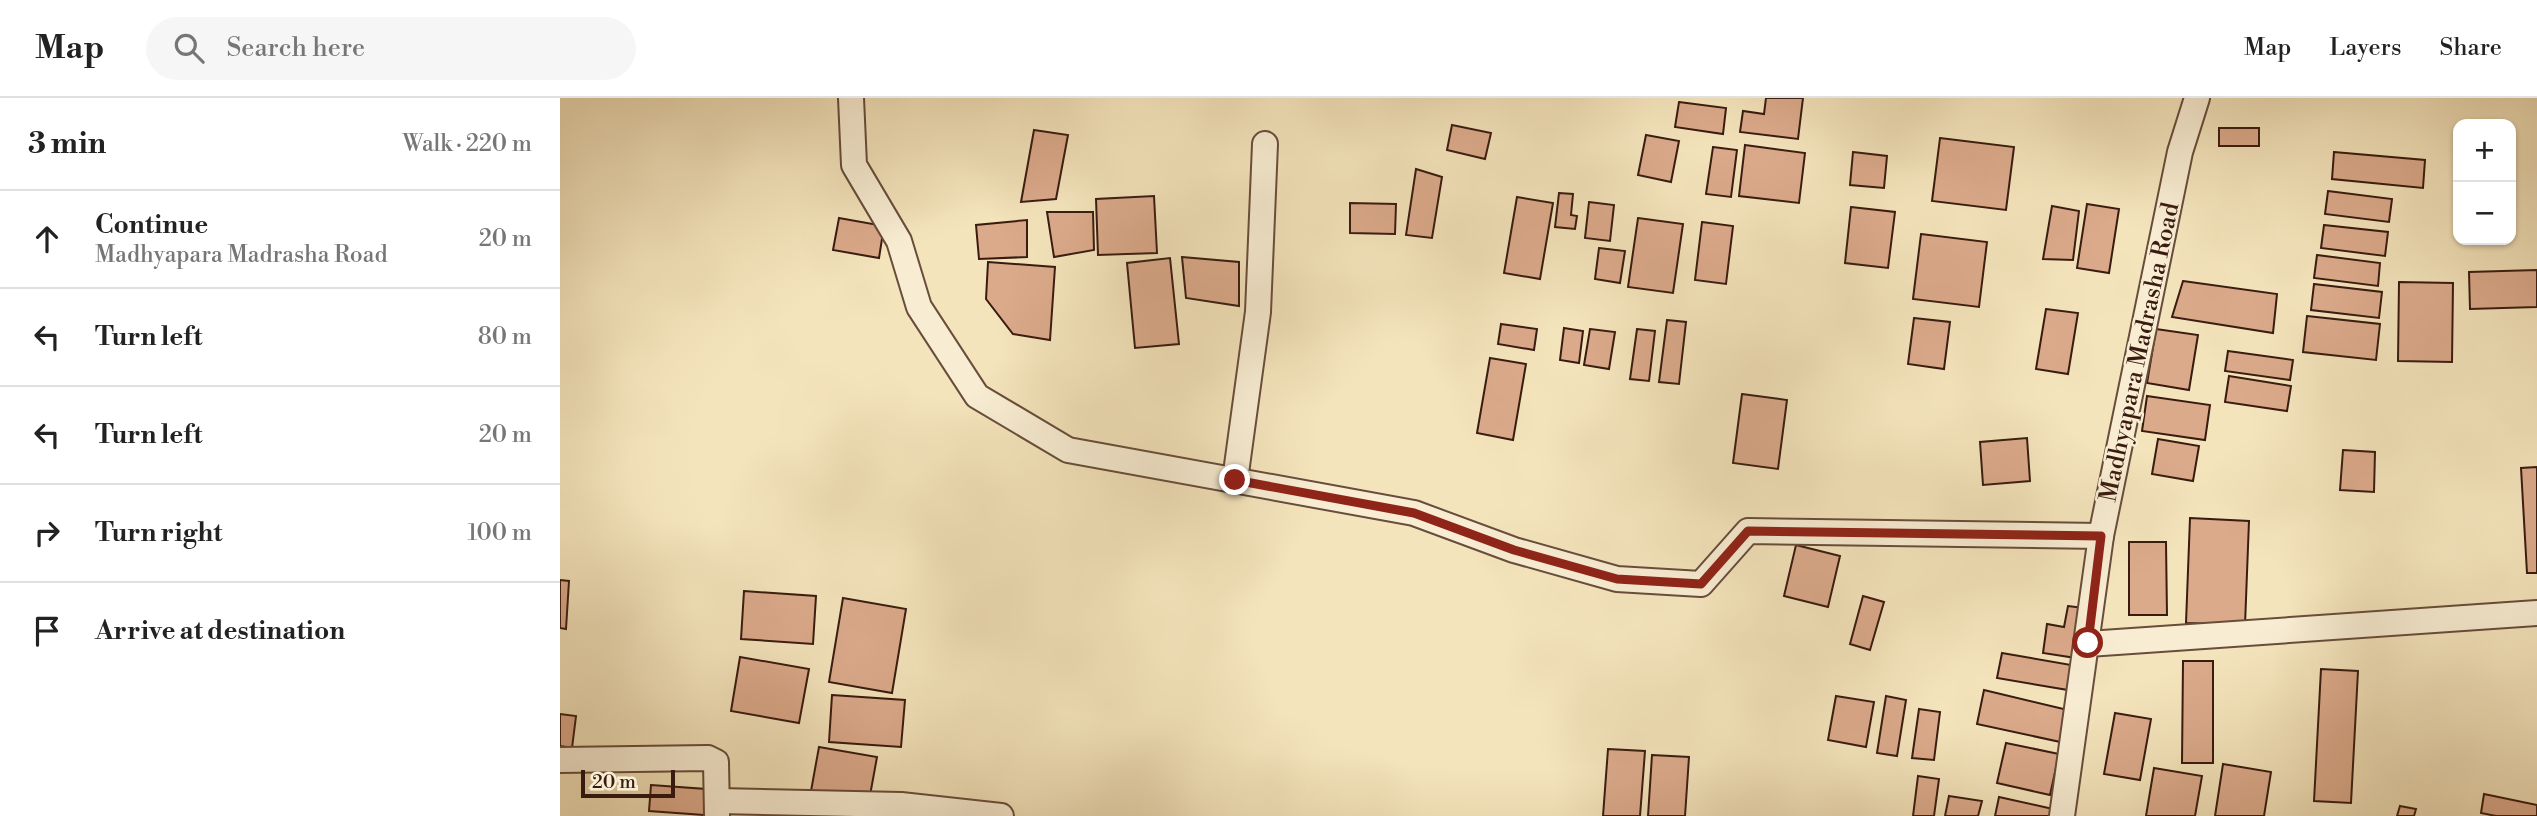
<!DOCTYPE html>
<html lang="en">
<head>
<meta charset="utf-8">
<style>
  :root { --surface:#fff; --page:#f6f6f6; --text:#222; --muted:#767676; --line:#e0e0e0 }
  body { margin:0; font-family:"Libre Bodoni",serif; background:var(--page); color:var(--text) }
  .controls { position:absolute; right:21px; top:21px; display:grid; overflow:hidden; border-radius:14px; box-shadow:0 2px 5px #0004 }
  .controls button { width:63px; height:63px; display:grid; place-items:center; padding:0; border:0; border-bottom:2px solid var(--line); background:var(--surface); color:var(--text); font:35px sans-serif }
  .scale { position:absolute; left:21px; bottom:18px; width:94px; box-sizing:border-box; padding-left:7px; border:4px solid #391b10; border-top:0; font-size:19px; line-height:24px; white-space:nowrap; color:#391b10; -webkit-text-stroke:5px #f8edd3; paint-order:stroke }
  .stop { position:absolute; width:21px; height:21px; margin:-16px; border:5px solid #8f2418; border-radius:50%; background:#fff }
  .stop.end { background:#8f2418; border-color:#fff; box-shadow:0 2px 7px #0008 }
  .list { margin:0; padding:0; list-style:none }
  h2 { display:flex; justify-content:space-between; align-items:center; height:91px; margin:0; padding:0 28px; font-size:30px }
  h2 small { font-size:23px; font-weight:400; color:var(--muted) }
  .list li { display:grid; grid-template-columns:46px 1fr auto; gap:21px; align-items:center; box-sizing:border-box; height:98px; padding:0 28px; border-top:2px solid var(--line) }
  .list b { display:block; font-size:26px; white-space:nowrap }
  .list p { margin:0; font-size:23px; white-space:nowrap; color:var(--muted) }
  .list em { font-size:23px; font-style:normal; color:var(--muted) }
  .icon { flex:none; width:38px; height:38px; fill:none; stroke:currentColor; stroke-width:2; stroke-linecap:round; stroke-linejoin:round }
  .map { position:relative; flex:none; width:1977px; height:718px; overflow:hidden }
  header { display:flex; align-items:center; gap:42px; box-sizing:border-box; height:98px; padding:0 35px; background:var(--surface); border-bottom:2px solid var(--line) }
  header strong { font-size:33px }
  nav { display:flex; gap:38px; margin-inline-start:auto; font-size:24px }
  .search { width:490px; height:63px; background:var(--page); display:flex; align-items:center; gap:18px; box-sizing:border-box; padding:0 24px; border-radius:38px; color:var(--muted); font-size:26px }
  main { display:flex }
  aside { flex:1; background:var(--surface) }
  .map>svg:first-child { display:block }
  .building { fill:#dbaa8b; stroke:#391b10; stroke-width:2 }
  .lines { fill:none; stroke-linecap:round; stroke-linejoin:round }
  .street-casing { stroke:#684d3b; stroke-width:28 }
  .street { stroke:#f8edd3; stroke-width:24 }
  .route { stroke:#8f2418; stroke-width:9 }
  .labels { text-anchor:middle; stroke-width:5; stroke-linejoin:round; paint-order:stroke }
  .street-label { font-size:24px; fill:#391b10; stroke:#f8edd3 }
</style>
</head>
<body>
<header>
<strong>Map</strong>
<div class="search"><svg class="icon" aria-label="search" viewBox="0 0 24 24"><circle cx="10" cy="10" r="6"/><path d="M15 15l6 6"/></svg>Search here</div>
<nav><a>Map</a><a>Layers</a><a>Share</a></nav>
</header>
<main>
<aside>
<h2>3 min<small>Walk · 220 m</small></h2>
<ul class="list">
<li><svg class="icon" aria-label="ahead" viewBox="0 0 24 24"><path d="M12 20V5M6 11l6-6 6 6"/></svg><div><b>Continue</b><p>Madhyapara Madrasha Road</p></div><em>20 m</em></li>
<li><svg class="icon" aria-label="left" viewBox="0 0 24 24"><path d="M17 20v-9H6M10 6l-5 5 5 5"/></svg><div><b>Turn left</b></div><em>80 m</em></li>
<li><svg class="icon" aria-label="left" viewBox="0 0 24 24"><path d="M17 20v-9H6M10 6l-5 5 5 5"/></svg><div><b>Turn left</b></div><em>20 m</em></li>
<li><svg class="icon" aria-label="right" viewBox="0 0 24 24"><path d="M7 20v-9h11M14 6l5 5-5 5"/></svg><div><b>Turn right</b></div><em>100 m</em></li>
<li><svg class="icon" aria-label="arrive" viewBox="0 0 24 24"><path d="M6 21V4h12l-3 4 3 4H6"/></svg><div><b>Arrive at destination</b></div></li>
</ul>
</aside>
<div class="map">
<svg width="1977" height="718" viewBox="0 0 1977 718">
  <rect width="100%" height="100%" fill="#f4e4bc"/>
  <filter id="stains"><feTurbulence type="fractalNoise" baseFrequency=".00286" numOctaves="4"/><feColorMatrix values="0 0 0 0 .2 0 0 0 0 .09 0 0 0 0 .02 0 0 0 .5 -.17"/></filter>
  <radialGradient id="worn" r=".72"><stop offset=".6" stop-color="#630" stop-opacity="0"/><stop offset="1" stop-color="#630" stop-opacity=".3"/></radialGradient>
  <g class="building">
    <path d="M1206,0H1243L1238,41L1180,34L1183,13L1204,16Z"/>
    <path d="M1119,4L1166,10L1163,36L1115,29Z"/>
    <path d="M892,27L931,35L925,61L887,52Z"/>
    <rect x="1659" y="30" width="40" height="18"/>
    <path d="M474,32L508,37L496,101L461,104Z"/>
    <path d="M1086,37L1119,43L1111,84L1078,77Z"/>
    <path d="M1380,40L1454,49L1446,112L1372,103Z"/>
    <path d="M1185,47L1245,55L1239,105L1179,98Z"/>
    <path d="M1153,49L1177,52L1171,99L1146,96Z"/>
    <path d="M1293,54L1327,58L1324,90L1290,87Z"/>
    <path d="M1774,54L1865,62L1863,90L1772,81Z"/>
    <path d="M856,71L882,79L872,140L846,137Z"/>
    <path d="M1768,93L1832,101L1829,124L1765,116Z"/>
    <path d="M999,95L1013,96L1011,117L1017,118L1015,131L995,129Z"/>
    <path d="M594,98L597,155L538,157L536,101Z"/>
    <path d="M957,99L993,105L980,181L944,175Z"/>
    <path d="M1029,104L1054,107L1050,143L1025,140Z"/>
    <path d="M790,105L836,106L835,136L790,135Z"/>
    <path d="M1527,106L1559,111L1549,175L1517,170Z"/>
    <path d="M1492,108L1519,113L1513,162L1483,161Z"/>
    <path d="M1291,109L1335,114L1328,170L1285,165Z"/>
    <path d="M487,114H533L534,152L494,159Z"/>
    <path d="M279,120L324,128L319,160L273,152Z"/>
    <path d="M1078,120L1123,126L1113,195L1068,189Z"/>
    <path d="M467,122V159L419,161L416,127Z"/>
    <path d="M1142,124L1173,128L1166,186L1135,182Z"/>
    <path d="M1764,127L1828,134L1825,158L1761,150Z"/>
    <path d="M1361,136L1427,144L1419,209L1353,201Z"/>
    <path d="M1039,150L1065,153L1060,185L1035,181Z"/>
    <path d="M1757,157L1820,165L1818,188L1754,180Z"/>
    <path d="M622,159L679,164V208L626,200Z"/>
    <path d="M610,160L619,246L575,250L567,165Z"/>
    <path d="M428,164L495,169L490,242L453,236L426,201Z"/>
    <path d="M1977,172V209L1910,211L1909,174Z"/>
    <path d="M1623,183L1717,196L1713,235L1612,219Z"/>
    <path d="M1839,184L1893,185L1892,264L1838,263Z"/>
    <path d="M1754,186L1822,194L1819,220L1751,212Z"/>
    <path d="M1486,211L1518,215L1508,276L1476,271Z"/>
    <path d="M1747,218L1820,226L1816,262L1743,254Z"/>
    <path d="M1354,220L1390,224L1384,271L1348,266Z"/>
    <path d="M1107,222L1126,224L1119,286L1099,284Z"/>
    <path d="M941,226L977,231L974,252L938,246Z"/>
    <path d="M1004,230L1023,233L1019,265L1000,262Z"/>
    <path d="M1030,231L1055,234L1049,271L1024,267Z"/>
    <path d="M1077,231L1095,233L1089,283L1070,281Z"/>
    <path d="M1596,231L1638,237L1629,292L1587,285Z"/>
    <path d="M1668,253L1733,262L1730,282L1665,273Z"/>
    <path d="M930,260L966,266L953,342L917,335Z"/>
    <path d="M1669,278L1731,288L1727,313L1665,304Z"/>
    <path d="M1182,296L1227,302L1218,371L1173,365Z"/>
    <path d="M1587,298L1650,307L1645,342L1582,333Z"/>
    <path d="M1467,340L1470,383L1423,387L1420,344Z"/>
    <path d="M1598,341L1639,348L1633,383L1592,376Z"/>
    <path d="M1783,352L1815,354L1814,394L1780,392Z"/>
    <path d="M1977,369V475H1967L1961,370Z"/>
    <path d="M1630,420L1689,423L1685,527L1626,525Z"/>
    <path d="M1569,444H1606L1607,517H1569Z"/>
    <path d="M1236,447L1280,458L1268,509L1224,498Z"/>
    <path d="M0,482L9,483L6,531L0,530Z"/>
    <path d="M184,493L256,498L253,546L181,541Z"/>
    <path d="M1303,498L1324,504L1310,552L1290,546Z"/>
    <path d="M283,500L346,511L332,595L269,584Z"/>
    <path d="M1508,508L1524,510L1516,560L1483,555L1487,526L1504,529Z"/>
    <path d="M1442,555L1517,568L1514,593L1437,580Z"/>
    <path d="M180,559L249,571L239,625L171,613Z"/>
    <path d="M1623,563H1653V665H1622Z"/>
    <path d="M1761,571L1798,573L1791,705L1754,703Z"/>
    <path d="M1424,592L1512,613L1505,645L1417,626Z"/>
    <path d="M272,597L345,602L341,649L269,644Z"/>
    <path d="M1276,598L1314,604L1306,649L1268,642Z"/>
    <path d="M1326,598L1346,602L1337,658L1317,655Z"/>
    <path d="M1359,611L1380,614L1374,662L1352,660Z"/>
    <path d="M1555,615L1591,621L1580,682L1544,676Z"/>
    <path d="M0,616L16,618L12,650L0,648Z"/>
    <path d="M1446,645L1499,656L1490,697L1437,685Z"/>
    <path d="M259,649L317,659L309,703L251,693Z"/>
    <path d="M1048,651L1085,653L1080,718H1043Z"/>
    <path d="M1092,657L1129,659L1125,718H1088Z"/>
    <path d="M1663,666L1711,674L1704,718H1655Z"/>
    <path d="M1594,670L1642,678L1635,718H1586Z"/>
    <path d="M1358,678L1379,681L1374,718H1353Z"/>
    <path d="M91,687L146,691L144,717L89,713Z"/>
    <path d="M1924,696L1977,707V718H1936L1921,715Z"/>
    <path d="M1389,698L1422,703L1418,718H1385Z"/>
    <path d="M1439,699L1493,711L1491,718H1435Z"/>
    <path d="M1840,708L1856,711L1854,718H1837Z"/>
  </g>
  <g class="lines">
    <defs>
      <g id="street">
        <path d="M291,0L294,67L339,143L359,209L417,298L508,352L854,415L954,452L1057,481L1141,486L1188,433L1541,438"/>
        <path d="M675,382L698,214L705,46"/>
        <path d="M1528,546L1977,515"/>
        <path d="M0,662L148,660L156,664L157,717"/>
        <path d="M159,703L341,707L441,718"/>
        <path d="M1502,718L1541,438L1620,54L1637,0"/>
      </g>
    </defs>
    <use href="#street" class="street-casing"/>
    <use href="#street" class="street"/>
  </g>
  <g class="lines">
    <path class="route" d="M675,382L854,415L954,452L1057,481L1141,486L1188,433L1541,438L1528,545"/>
  </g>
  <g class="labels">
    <g class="street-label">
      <text transform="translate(1579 254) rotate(-78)" y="8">Madhyapara Madrasha Road</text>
    </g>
  </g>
  <rect width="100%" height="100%" filter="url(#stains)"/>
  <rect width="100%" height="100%" fill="url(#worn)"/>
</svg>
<div class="controls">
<button>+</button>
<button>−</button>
</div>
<div class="scale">20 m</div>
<div class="stop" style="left:1528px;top:545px"></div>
<div class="stop end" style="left:675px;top:382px"></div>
</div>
</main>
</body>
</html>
